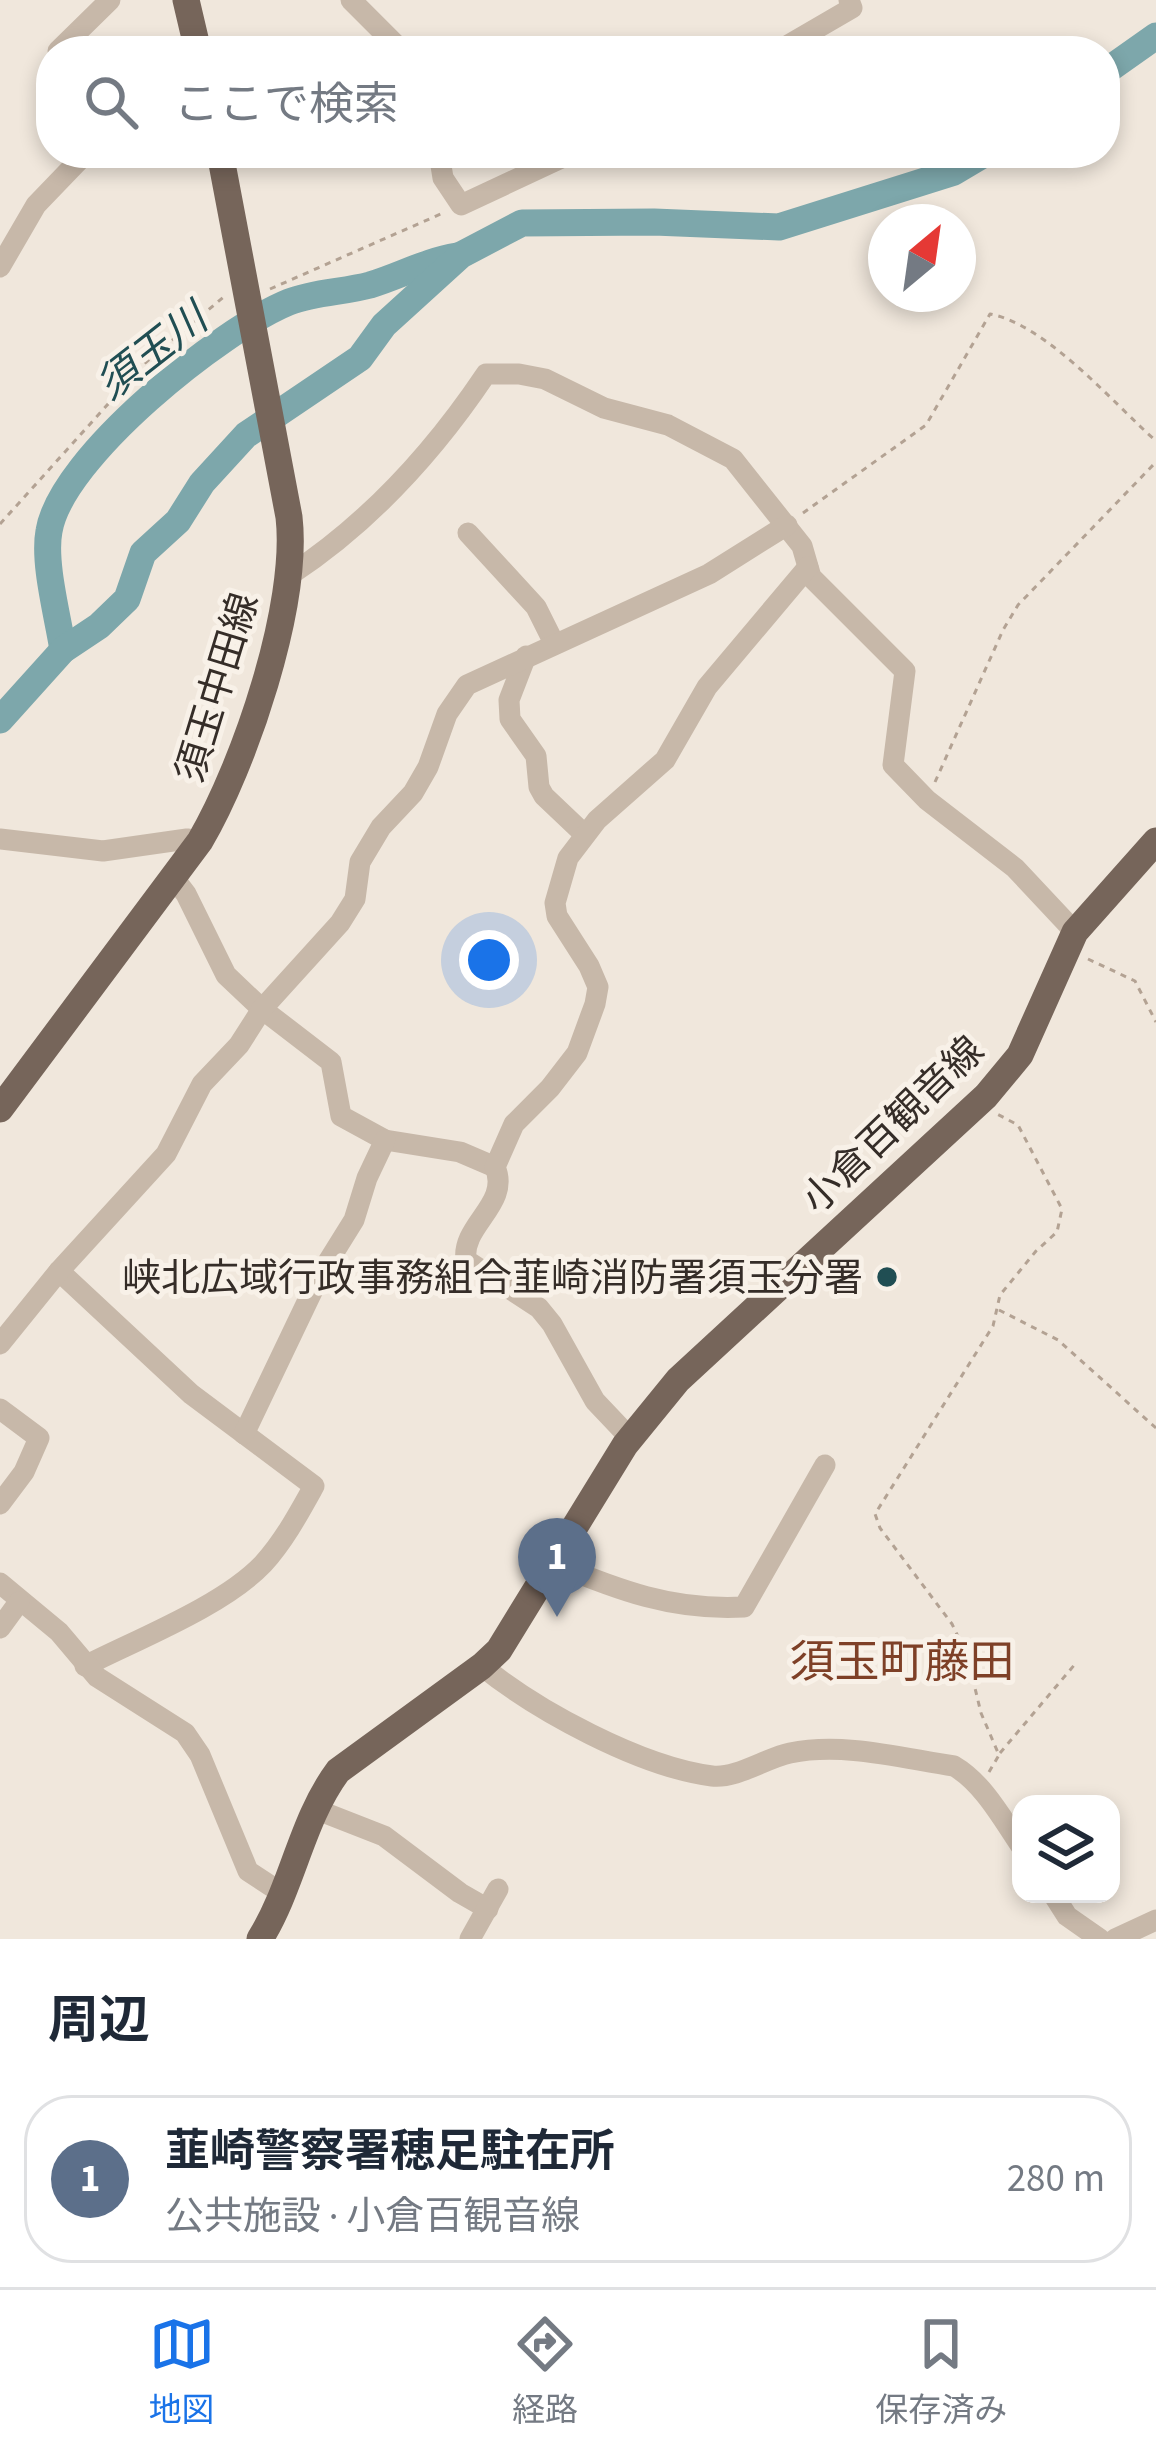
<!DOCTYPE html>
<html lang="ja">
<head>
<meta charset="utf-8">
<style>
  :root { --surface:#fff; --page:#f2f2f3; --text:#1f2937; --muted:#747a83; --line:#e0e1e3; --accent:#1a73e8 }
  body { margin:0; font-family:"Source Sans 3","Noto Sans JP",sans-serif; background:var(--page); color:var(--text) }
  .controls { position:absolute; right:36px; bottom:36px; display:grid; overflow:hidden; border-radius:24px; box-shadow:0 6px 18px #0003 }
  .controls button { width:108px; height:108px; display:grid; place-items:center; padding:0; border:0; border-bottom:3px solid var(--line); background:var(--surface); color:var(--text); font:60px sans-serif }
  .compass { position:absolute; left:868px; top:204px; width:108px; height:108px; border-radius:50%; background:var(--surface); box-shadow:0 6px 18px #0003; rotate:29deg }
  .you { position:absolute; left:489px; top:960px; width:42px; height:42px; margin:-30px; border:9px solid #fff; border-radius:50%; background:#1a73e8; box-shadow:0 0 0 18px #1a73e833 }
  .badge { display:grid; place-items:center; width:78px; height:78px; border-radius:50%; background:var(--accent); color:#fff; font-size:39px; font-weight:700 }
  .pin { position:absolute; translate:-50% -99px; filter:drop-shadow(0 3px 6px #0008) }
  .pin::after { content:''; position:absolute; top:63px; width:42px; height:36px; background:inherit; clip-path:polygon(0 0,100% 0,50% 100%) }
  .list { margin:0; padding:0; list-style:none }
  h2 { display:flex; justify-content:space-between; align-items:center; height:156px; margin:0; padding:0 48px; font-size:51px }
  h2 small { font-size:39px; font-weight:400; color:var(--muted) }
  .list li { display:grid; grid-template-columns:78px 1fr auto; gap:36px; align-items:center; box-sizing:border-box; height:168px; margin:0 24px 24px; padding:0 24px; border:3px solid var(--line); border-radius:48px }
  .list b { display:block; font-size:45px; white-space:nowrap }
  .list p { margin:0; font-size:39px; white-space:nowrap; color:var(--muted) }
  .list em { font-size:39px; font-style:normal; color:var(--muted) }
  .icon { flex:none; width:66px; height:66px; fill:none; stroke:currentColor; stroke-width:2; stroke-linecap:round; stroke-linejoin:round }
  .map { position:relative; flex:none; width:1156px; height:1939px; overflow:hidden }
  .search { position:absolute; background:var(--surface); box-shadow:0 6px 18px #0003; left:36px; right:36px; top:36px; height:132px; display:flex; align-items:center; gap:30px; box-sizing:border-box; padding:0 42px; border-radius:48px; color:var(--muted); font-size:45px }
  .sheet { height:348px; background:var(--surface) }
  nav { display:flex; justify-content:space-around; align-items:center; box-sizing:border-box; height:168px; border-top:3px solid var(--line); background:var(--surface); font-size:33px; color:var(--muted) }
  nav a { display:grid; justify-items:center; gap:6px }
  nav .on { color:var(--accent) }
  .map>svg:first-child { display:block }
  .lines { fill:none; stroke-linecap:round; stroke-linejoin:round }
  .river { stroke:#7da7ab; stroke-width:27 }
  .path { stroke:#b3a293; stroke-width:3; stroke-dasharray:6 6; stroke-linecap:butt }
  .minor { stroke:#c7b8a9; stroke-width:21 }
  .major { stroke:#76655a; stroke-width:27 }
  .poi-dot { fill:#204e53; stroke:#f8f1e8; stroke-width:4.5 }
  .labels { text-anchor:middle; stroke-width:10; stroke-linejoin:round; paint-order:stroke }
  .street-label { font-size:39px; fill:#352d28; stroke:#f8f1e8 }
  .poi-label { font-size:39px; fill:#352d28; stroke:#f8f1e8; text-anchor:end }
  .water-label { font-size:42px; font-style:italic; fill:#204e53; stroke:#f8f1e8 }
  .quarter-label { font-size:45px; fill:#7e4027; stroke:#f8f1e8 }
</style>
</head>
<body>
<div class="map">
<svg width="1156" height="1939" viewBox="0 0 1156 1939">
  <rect width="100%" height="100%" fill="#f0e7dc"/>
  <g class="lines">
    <g class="river">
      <path d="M1105,72L1156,36"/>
      <path d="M63,650C58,617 43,563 49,531C61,457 222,329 289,302C314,292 344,292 370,285C400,276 426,261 457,256"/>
      <path d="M0,720L63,650L99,626L127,599L143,553L178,521L202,483L246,435L360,358L384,325L461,255L522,223L654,222L779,227L954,172L986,153"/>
    </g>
    <g class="path">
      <path d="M270,289L443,213"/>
      <path d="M803,513L926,425L990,314C1047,325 1112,402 1156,441"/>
      <path d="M0,524L145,363L226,295"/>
      <path d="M935,782L1003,630L1018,605L1156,462"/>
      <path d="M1088,959L1135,981L1156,1022"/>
      <path d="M999,1310L1058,1340L1156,1428"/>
      <path d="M1000,1753L1076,1663"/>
      <path d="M989,1772L999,1755L981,1713L967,1655L952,1624L880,1528L875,1514L993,1326L1000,1295L1036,1251L1057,1232L1062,1209L1018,1125L997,1114"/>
    </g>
    <g class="minor">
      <path d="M351,0L402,51"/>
      <path d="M58,51L110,0"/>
      <path d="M778,51L852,8L849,0"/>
      <path d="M439,153L443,178L461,205L572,153"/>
      <path d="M0,267L36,205L86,153"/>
      <path d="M468,533L536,607L554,643"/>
      <path d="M290,575C369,523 433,453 486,374H519L545,379L604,408L668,425L733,459L802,546L811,577L905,671L893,765L927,800L1015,868L1075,932"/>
      <path d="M526,656L509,700L510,719L536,756L539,787L544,796L583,833"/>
      <path d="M0,839L103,851L187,839L200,841"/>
      <path d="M173,877L186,894L226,975L262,1009L331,1062L341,1116L385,1140L460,1152L495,1167"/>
      <path d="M59,1271L191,1394L314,1486C299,1513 284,1541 263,1564C223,1606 138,1639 85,1666"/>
      <path d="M0,1344L59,1271L166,1154L202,1084L239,1045L262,1009L340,923L355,899L360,862L381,827L413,793L428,767L447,714L467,685L709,574L787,525"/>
      <path d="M0,1409L39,1438L24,1472L0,1504"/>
      <path d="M244,1434L321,1273L354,1220L367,1178L385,1140"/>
      <path d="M631,1439L595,1401L552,1324L539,1308L466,1260C461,1225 511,1204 495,1167L514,1124L550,1088L577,1053L595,1004L598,987L589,966L557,916L555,903L568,858L597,820L665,760L707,687L808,567"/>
      <path d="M553,1563C618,1590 673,1611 744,1607L825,1465"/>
      <path d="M0,1583L59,1632L97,1677L185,1733L200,1755L248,1871L283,1894"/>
      <path d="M0,1628L19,1602"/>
      <path d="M482,1666C537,1711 641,1767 712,1776C736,1779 766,1758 790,1753C843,1742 901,1758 954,1766C983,1783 1002,1818 1021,1846"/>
      <path d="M315,1809L384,1836L460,1893L488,1909"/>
      <path d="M1053,1894L1067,1916L1100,1939"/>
      <path d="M470,1939L498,1889"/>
      <path d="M1115,1939L1156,1920"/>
    </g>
    <g class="major">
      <path d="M186,0L198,51"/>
      <path d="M0,1109L200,841C245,764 299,605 289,517L220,153"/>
      <path d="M260,1939C293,1886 301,1821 338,1771L482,1666L499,1650L625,1445L678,1380L986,1096L1020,1055L1075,932L1156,841"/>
    </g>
  </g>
  <circle class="poi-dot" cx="887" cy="1277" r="12"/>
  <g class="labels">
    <g class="street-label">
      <text transform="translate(216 687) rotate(-73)" y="14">須玉中田線</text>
      <text transform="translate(892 1124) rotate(-44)" y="14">小倉百観音線</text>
    </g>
    <g class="poi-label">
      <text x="863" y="1291">峡北広域行政事務組合韮崎消防署須玉分署</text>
    </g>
    <g class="water-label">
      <text transform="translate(151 351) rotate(-38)" y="15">須玉川</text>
    </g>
    <g class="quarter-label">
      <text x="902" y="1677">須玉町藤田</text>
    </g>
  </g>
</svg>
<div class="controls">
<button><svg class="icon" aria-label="layers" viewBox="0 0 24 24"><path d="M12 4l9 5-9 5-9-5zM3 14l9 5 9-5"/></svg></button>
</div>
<svg class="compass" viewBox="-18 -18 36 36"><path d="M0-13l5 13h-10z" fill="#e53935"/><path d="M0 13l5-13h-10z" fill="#747a83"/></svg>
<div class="you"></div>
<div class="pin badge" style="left:557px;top:1617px;background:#5c6f8a">1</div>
<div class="search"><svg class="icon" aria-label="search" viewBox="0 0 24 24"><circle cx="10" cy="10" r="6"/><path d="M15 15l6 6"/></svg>ここで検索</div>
</div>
<section class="sheet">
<h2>周辺<small></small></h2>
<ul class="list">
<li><span class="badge" style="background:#5c6f8a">1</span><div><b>韮崎警察署穂足駐在所</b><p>公共施設 · 小倉百観音線</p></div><em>280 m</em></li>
</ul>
</section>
<nav>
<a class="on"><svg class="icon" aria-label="map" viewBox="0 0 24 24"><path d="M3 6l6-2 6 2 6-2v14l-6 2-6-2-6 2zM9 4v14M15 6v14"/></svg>地図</a>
<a><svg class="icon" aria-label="directions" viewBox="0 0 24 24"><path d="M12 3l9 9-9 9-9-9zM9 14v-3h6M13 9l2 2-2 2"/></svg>経路</a>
<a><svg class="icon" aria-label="saved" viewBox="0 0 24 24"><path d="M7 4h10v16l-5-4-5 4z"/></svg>保存済み</a>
</nav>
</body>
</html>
